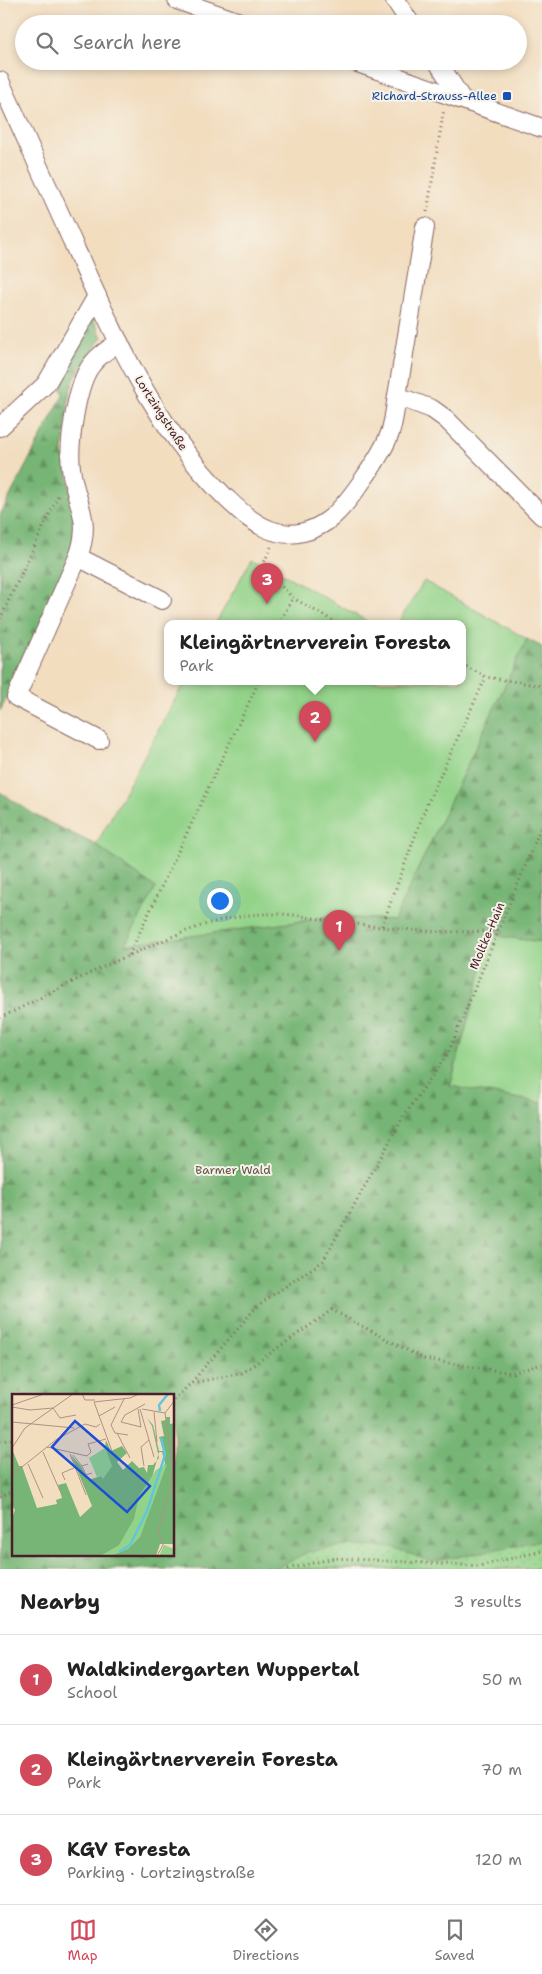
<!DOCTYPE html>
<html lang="en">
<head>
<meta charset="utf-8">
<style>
  :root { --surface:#fff; --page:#f2f2f2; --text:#222; --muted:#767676; --line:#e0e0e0; --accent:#d1495b }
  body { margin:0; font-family:"Shantell Sans",sans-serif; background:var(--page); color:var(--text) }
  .you { position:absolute; left:219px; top:900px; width:18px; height:18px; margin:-12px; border:4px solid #fff; border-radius:50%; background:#1a73e8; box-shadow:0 0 0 8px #1a73e833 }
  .badge { display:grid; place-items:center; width:32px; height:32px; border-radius:50%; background:var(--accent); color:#fff; font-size:16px; font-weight:700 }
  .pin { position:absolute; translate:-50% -41px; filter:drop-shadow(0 1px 2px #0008) }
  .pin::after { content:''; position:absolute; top:26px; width:18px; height:15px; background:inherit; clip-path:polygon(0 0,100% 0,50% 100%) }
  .popup { position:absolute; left:164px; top:620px; width:302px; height:65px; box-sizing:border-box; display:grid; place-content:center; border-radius:10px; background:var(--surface); filter:drop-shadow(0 1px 4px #0005); font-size:16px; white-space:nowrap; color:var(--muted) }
  .popup b { font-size:19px; color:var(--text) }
  .popup::after { content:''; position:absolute; left:50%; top:100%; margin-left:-10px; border:10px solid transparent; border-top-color:var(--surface) }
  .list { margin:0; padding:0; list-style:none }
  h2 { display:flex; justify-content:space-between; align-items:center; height:65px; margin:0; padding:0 20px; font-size:21px }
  h2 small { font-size:16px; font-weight:400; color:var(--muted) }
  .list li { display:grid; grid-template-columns:32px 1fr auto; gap:15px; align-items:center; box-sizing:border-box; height:90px; padding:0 20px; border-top:1px solid var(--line) }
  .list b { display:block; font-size:19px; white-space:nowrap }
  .list p { margin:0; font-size:16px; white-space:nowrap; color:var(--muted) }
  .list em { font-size:16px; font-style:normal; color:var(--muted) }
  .icon { flex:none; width:28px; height:28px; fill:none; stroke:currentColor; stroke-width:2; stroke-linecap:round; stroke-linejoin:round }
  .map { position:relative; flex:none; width:542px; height:1569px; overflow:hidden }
  .search { position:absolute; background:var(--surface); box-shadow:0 2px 8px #0003; left:15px; right:15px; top:15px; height:55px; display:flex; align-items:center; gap:12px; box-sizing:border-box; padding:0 18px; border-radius:28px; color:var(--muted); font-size:19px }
  .sheet { height:335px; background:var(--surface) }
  nav { display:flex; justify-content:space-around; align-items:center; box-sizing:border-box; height:70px; border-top:1px solid var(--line); background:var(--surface); font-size:14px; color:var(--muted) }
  nav a { display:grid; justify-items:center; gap:2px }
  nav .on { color:var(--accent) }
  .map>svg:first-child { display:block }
  .green { fill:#93d389; stroke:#6e795a }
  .forest { fill:url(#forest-firs); stroke:#606a50; fill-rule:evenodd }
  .park { fill:url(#park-dots); stroke:#6e795a }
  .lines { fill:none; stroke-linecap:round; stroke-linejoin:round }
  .minor-casing { stroke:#85625f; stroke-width:20 }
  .path { stroke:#85625f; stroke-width:3; stroke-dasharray:1 4; stroke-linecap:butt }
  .minor { stroke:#fff; stroke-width:18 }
  .transit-dot { fill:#1a4fb4; stroke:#f7f3e8; stroke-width:2 }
  .labels { text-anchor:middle; stroke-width:4; stroke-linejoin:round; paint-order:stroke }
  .transit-label { font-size:12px; fill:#164399; stroke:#f7f3e8; text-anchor:end }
  .street-label { font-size:12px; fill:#4a1f2b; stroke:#f7f3e8 }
  .park-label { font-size:12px; fill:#605547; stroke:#f7f3e8 }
  .inset-river { fill:none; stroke:#61c5de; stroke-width:2.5 }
  .inset-road { fill:none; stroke:#af9184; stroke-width:1 }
  .view { fill:#1d4ed8; fill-opacity:0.15; stroke:#1d4ed8; stroke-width:2.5 }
  .inset-edge { fill:none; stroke:#4a1f2b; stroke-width:2.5 }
</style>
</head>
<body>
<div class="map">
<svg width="542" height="1569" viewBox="0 0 542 1569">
  <defs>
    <pattern id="forest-firs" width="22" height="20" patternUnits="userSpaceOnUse" patternTransform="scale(1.25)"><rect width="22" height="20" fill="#76b575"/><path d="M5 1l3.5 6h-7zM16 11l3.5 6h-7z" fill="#639360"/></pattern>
    <pattern id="park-dots" width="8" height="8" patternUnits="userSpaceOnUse" patternTransform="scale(1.25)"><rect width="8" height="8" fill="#93d389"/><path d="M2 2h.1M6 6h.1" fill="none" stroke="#80b576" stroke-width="1.8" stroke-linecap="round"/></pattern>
  </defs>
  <rect width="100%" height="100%" fill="#f7f3e8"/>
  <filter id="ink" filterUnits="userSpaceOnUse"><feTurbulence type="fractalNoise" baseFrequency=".02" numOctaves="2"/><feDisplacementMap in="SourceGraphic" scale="10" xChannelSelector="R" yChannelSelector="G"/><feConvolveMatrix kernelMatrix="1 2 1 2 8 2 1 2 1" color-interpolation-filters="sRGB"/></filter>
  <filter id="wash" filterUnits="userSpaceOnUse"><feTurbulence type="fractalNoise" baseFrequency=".0096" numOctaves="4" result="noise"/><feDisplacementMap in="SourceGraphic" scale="20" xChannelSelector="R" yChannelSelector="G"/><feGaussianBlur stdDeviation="1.12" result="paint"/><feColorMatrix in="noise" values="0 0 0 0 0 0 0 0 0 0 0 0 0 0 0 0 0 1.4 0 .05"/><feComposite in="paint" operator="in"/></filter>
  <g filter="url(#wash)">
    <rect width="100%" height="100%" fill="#f2ddbf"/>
    <g class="green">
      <path d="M252,558L267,565L370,623H216Z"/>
      <path d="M424,581L527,639L394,920L332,917L124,946L96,845L185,681H462V623H398Z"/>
      <path d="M491,935L542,942V1103L450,1087Z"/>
    </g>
    <g class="forest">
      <path d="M92,316L102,337L75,377L69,395L63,453L78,523L76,548L0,711V515L63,395L58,375Z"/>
      <path d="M527,639L542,647V942L491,935L450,1086L542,1103V1569H0V792L40,818L96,845L156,888L125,945L332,917L394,920ZM14,1395H174V1555H14Z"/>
    </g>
    <path class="park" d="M542,1540V1569H274L308,1552L347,1545L393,1548L432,1562Z"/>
  </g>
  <g filter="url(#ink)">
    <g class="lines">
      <defs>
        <g id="minor">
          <path d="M177,0L245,24"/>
          <path d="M395,0L411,24"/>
          <path d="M352,61L542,128"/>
          <path d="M437,61L461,98"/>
          <path d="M0,81C22,129 43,177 65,225C108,321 149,421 225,497C240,511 256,527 277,532C294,537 313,531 327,521C346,508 382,455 390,433C394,421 395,408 397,396L432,409L446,419L542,516"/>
          <path d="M119,342C107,350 95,358 88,370C76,391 68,445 71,468C75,505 93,517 78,557L162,600"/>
          <path d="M397,396L425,227"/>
          <path d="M0,427L46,384L97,296"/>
          <path d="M78,557L16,697L99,740"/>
        </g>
      </defs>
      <use href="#minor" class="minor-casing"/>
      <g class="path">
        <path d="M427,212L444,109"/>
        <path d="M271,547L262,567L293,598L337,623"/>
        <path d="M0,619L59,494"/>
        <path d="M279,623L293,598"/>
        <path d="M462,664L486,677L542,686"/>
        <path d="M382,926L427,804L486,677"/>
        <path d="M129,955L259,681"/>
        <path d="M0,1018C43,997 86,974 130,955C173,936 217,915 266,914C295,913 314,919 341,922C394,929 447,935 500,930"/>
        <path d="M192,1383L242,1373L332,1310L424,1359L511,1373L542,1364"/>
        <path d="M174,1400L191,1383L258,1305L323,1261L402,1119L448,1053L542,825"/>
        <path d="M0,1441L14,1439"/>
        <path d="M0,1497L14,1491"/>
        <path d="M288,1569L334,1558L479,1566L542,1551"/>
      </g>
      <use href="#minor" class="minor"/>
    </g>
  </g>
  <rect class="transit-dot" x="502" y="91" width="10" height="10" rx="2.5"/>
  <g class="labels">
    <g class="transit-label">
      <text x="497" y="100">Richard-Strauss-Allee</text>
    </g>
    <g class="street-label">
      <text transform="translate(161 413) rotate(57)" y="4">Lortzingstraße</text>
      <text transform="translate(487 936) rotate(-67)" y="4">Moltke-Hain</text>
    </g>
    <g class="park-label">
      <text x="233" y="1174">Barmer Wald</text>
    </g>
  </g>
  <g transform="translate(12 1394)">
    <rect width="162" height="162" fill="#f2ddbf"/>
    <path d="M93,54L101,72L91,86L89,82L85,83L77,64ZM152,151L162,155V162H147Z" fill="#93d389"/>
    <path d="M154,23H158V30L162,29L161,150H148L144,162H0V124L3,116L0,111V55L7,72H10L25,114L45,110L44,106L50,104L46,91L54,89L68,123L80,112L59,61L69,72L76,86L89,82L91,85L100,72L93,54L94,46L99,57L110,52L115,59L105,68L111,76L120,67L127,74L132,73L135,79L136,71H141L147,64L140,32L135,24L141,31L147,57H152L147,43L152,42L149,27L154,26ZM147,58H150L153,69L150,76L140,84Z" fill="#76b575" fill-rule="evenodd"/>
    <path d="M155,70L128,143L116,155L99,162H88L107,151L122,125L127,102L144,76Z" fill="#93d389"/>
    <path class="inset-river" d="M148,17L147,11L156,0M107,158L118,151L135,117L153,61L149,44"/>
    <path class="inset-road" d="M70,0L73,6H83M112,5L99,31L103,39L116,41M0,11L32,0M0,13L18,16L41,14M41,14L48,24L64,21M126,15L129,33L109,28L113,21L133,10M128,15L142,63M130,15L153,19M142,18L145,48M153,19L163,6M87,22L103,13M0,28L62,34M105,39L118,64M35,53L75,62L79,58L76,50L94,45M0,54L13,34L61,0M100,57L82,8L118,4L127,0M31,58L48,97M58,60L74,101M61,61L70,72L76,70M16,70L31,104M70,72L74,81L80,79M132,72L129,53L137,46M0,81L45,45L73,30L84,33L88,30M53,86L50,79L62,74M145,162L151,151L146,137L158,98L161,75L153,19"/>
    <path class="view" d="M63,27L138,92L115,118L40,53Z"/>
    <rect width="162" height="162" class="inset-edge"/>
  </g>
</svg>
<div class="you"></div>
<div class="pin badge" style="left:339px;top:951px">1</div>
<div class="pin badge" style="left:315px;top:742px">2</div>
<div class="popup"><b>Kleingärtnerverein Foresta</b>Park</div>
<div class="pin badge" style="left:267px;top:604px">3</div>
<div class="search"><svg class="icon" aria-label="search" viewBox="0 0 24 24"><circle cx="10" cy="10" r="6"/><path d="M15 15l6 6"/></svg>Search here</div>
</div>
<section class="sheet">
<h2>Nearby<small>3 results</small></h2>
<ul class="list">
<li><span class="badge">1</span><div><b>Waldkindergarten Wuppertal</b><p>School</p></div><em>50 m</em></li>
<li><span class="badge">2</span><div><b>Kleingärtnerverein Foresta</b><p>Park</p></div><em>70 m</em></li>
<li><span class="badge">3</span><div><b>KGV Foresta</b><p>Parking · Lortzingstraße</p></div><em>120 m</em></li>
</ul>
</section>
<nav>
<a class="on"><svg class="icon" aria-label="map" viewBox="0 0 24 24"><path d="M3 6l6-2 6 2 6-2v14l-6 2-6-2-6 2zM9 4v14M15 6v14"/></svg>Map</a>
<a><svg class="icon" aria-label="directions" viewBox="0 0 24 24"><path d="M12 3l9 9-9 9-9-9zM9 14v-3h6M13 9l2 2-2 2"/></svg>Directions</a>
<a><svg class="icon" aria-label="saved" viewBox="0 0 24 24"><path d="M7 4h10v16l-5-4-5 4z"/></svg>Saved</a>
</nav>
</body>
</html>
